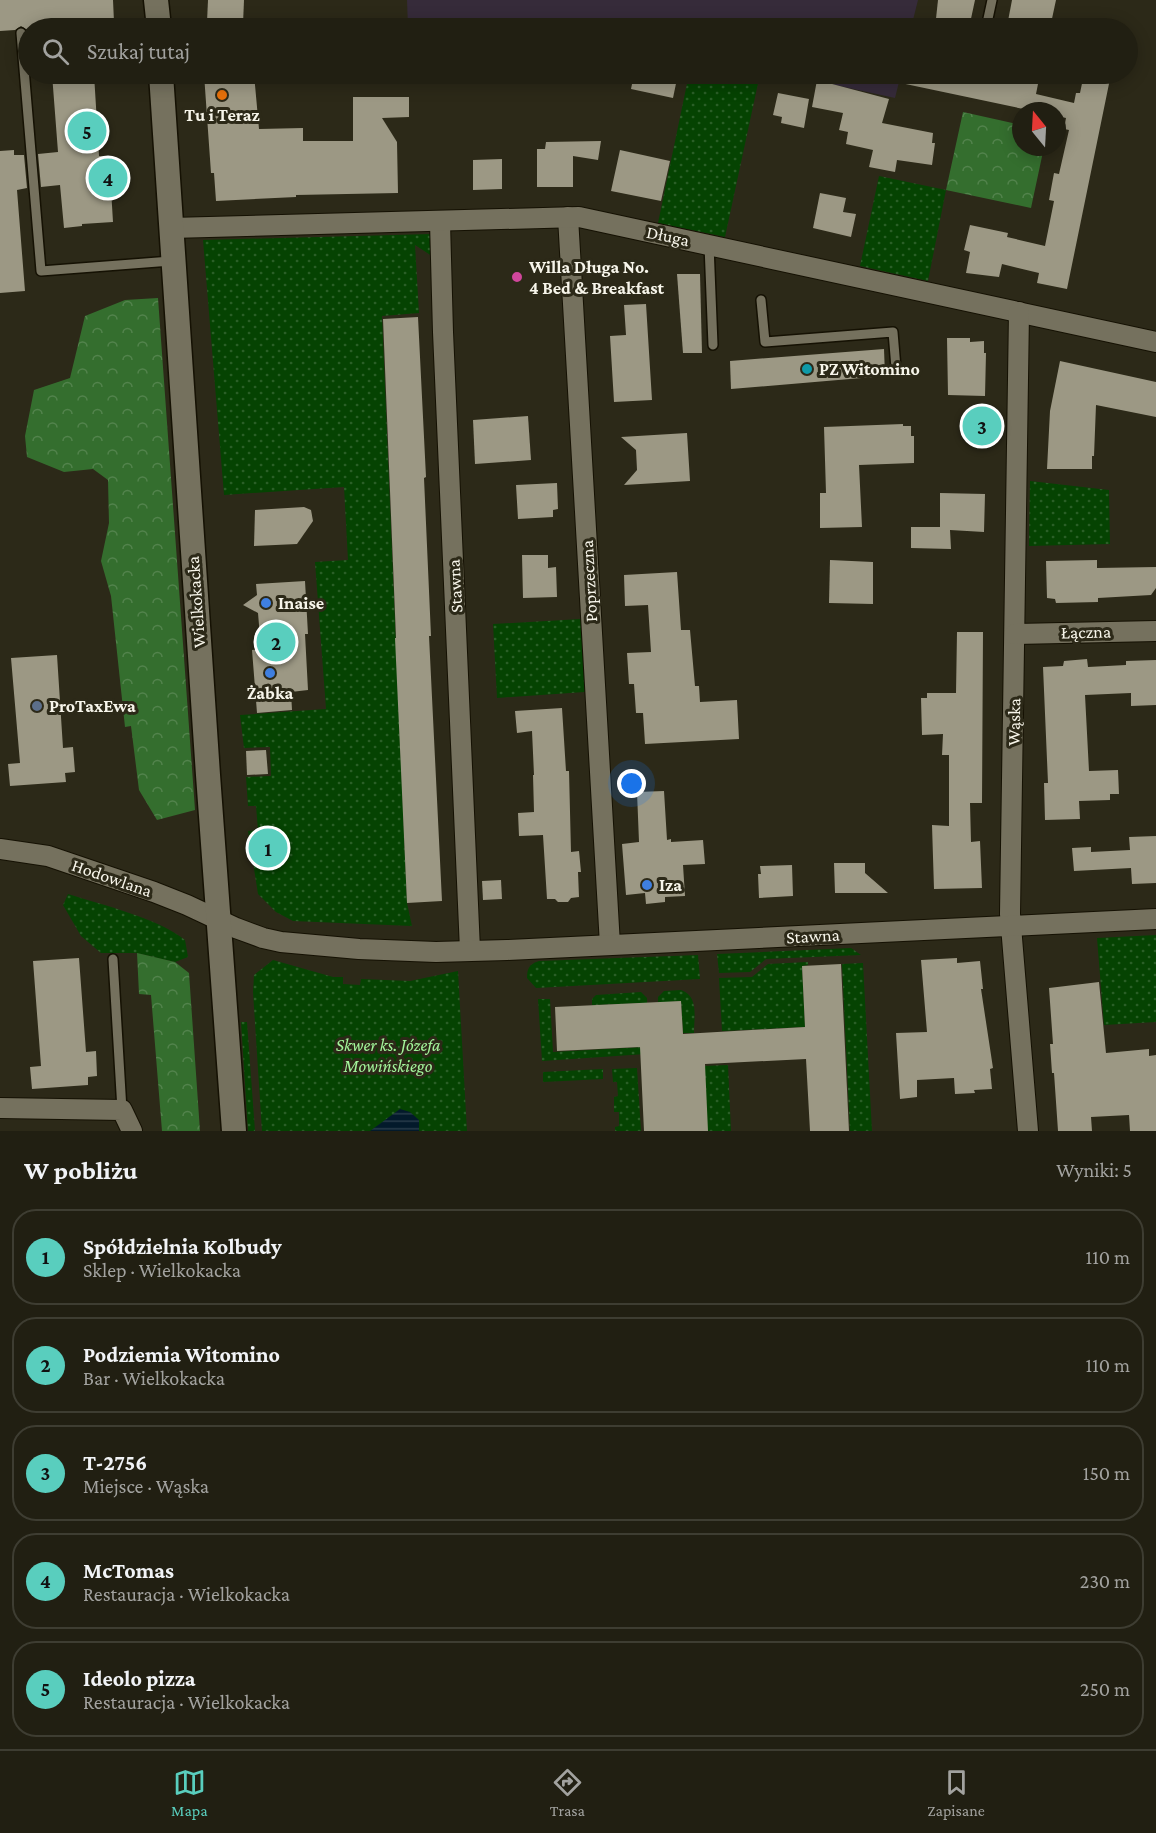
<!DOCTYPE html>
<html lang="pl">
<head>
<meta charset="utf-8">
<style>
  :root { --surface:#211f12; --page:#2d2c20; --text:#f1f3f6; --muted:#a2a29f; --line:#3e3d32; --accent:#59cebe }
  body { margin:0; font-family:"Crimson Pro",serif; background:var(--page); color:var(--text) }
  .compass { position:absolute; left:1012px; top:102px; width:54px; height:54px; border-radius:50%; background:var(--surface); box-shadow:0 3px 15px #0003; rotate:342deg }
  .you { position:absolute; left:632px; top:784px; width:21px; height:21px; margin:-15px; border:4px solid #fff; border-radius:50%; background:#1a73e8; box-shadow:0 0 0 9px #1a73e833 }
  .badge { display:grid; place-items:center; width:39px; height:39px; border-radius:50%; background:var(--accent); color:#111; font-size:20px; font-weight:700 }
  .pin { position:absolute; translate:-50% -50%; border:3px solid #fff; box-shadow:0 2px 6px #0006 }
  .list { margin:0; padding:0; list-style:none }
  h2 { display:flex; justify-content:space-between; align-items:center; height:78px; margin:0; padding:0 24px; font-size:26px }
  h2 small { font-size:20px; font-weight:400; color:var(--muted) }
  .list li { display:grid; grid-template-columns:39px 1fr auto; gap:18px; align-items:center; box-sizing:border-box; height:96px; margin:0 12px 12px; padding:0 12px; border:2px solid var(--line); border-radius:24px }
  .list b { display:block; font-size:22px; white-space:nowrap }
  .list p { margin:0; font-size:20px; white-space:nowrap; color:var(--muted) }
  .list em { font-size:20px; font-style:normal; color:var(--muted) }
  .icon { flex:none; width:33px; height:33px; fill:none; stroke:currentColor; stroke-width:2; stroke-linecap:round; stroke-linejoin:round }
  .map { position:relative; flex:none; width:1156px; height:1131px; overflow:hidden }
  .search { position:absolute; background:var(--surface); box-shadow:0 3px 15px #0003; left:18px; right:18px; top:18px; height:66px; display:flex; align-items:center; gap:15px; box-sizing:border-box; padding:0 21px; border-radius:33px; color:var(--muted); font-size:22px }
  .sheet { height:618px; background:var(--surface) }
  nav { display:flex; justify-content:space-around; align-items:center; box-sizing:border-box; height:84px; border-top:2px solid var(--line); background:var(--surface); font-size:16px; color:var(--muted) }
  nav a { display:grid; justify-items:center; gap:3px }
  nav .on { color:var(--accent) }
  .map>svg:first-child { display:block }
  .commercial { fill:#362b3a }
  .grass { fill:url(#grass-dots) }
  .forest { fill:url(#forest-crowns) }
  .water { fill:url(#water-rules) }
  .building { fill:#9c9884 }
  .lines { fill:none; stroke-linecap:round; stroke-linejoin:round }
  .service-casing { stroke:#151103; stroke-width:12 }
  .minor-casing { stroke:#151103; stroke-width:22 }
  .tertiary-casing { stroke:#151103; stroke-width:27 }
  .service { stroke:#75715e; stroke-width:9 }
  .minor { stroke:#75715e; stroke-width:20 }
  .tertiary { stroke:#75715e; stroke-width:24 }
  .food-dot { fill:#e8710a; stroke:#2c2918; stroke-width:2 }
  .hotel-dot { fill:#d1479c; stroke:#2c2918; stroke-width:2 }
  .culture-dot { fill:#0f9aa8; stroke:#2c2918; stroke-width:2 }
  .shop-dot { fill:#3f7fe0; stroke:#2c2918; stroke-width:2 }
  .service-dot { fill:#5c6f8a; stroke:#2c2918; stroke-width:2 }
  .labels { text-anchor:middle; stroke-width:6; stroke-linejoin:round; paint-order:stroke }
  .poi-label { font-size:18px; font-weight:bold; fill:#f7f5ea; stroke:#2c2918; text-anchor:start }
  .street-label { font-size:18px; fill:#f7f5ea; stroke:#2c2918 }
  .park-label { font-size:18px; font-style:italic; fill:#a3f59b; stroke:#2c2918 }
</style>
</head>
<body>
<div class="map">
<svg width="1156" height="1131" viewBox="0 0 1156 1131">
  <defs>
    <pattern id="grass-dots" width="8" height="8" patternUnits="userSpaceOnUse" patternTransform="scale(1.5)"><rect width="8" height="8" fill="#054302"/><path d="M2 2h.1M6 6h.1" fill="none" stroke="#2a5f27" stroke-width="1.8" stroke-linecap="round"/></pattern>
    <pattern id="forest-crowns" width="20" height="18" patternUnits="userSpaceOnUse" patternTransform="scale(1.5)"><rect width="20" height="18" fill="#346e2e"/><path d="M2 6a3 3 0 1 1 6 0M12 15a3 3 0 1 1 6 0" fill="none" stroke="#52834c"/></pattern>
    <pattern id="water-rules" width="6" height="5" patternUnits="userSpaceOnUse" patternTransform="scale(1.5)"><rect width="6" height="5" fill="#031a2b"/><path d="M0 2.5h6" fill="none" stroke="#283c4a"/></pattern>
  </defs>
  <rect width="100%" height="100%" fill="#2c2918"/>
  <g class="commercial">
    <path d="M407,0H918L911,28H408Z"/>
    <path d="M784,74H901L895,98Z"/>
  </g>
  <g class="grass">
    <path d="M689,74H760L725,237L658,223Z"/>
    <path d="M879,176L946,190L928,281L860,266Z"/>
    <path d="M432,234L435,258L415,245L419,313L382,316L407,903L412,926L293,921L276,912L258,894L248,831L258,830L256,806H248L246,777L271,776L270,747L244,748L240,715L326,709L315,562L348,560L344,487L224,495L203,240Z"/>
    <path d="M1030,481L1109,490L1110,544L1029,546Z"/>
    <path d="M581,619L585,692L497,698L493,624Z"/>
    <path d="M68,894C102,905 158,918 185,940L188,957L175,962L137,953H101L81,936L63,905Z"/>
    <path d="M1156,935V1022L1104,1025L1097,938Z"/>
    <path d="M851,948L861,955L766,959L750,972L719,973L717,954Z"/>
    <path d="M698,955L700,979L536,988L527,978C527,969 529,964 539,961Z"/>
    <path d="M273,960L333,977H343V984L360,985L361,979L410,981L458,971L467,1131H262L253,992L254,975Z"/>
    <path d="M808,962V965L802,966L805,1027L722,1031L719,978L752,977L768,964Z"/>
    <path d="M863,963L872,1131H850L842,964Z"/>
    <path d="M681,990C699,996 694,1017 694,1033H683L681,1001L658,1003V997L664,991Z"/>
    <path d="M641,992L647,998V1003L592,1005V999L596,995Z"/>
    <path d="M538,999H550L553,1052L644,1047L646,1054L542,1061Z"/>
    <path d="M241,1022H247L255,1131H248Z"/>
    <path d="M728,1065L731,1131H705L702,1066Z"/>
    <path d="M637,1068L641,1131H615V1127L619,1126V1112H614V1097L618,1096L617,1082H613L612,1069Z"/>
    <path d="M603,1069V1079L543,1082V1072Z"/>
  </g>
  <g class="forest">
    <path d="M963,112L1021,125V147H1044L1031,208L946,190Z"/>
    <path d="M158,298L195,810L157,820L139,790L131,726L125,727L111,596L101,561L109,523L108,480L93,469L64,472L27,457L25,436L34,390L70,378L85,316L125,300Z"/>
    <path d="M137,953L175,962L189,973L200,1131H162L151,995L139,994Z"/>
  </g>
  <path class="water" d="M400,1109L410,1112L419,1120V1131H370Z"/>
  <g class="building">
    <path d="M0,0H113L114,22L26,29L21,26L15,30L0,31Z"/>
    <path d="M208,0H244L243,24L207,22Z"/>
    <path d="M938,0H975L969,28H935Z"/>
    <path d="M1012,0H1056L1050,28L1008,21Z"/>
    <path d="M52,74H94L99,156H109L113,222L82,224V226L64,228L60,185L41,187L38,154L58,152Z"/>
    <path d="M204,74H254L259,129L303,128V141H353V97H409V117L382,118L397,142L398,193L296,195V197L216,201L214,173H211Z"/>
    <path d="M634,74H678L673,98L631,89Z"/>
    <path d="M897,74H1040L1036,94L1074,103L1076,93H1080L1084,74H1111L1067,289L1037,283L1039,273L1002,264L999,277L966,273L970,252L964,250L970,225L1008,233L1007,237L1045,246L1054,201L1049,200L1054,173L1059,174L1069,130L1064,129L1066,118L1057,116V111H1033L896,82Z"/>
    <path d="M817,80L889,99L882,123L933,133L932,143H935L932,165L897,160L895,172L869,167L873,150L846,144L848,132L839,130L843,113L812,107Z"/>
    <path d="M778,93L809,99L804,128L781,123L782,117L773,115Z"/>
    <path d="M601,141L598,160L573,156V187H537V149H545L546,142Z"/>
    <path d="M14,150V155H24L27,188L17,190L25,291L0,293V151Z"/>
    <path d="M620,150L670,161L661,201L611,191Z"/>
    <path d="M502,159V189L473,190V160Z"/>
    <path d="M820,193L846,198L843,212L856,214L851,237L813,228Z"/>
    <path d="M677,274H700L702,353H683Z"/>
    <path d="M646,304L652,400L614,402L610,336L626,335L624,305Z"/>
    <path d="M418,317L426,477L424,478L431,636H429L442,901L407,903L395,638H396L383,319Z"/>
    <path d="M947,338H970V342L984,341V353H986L985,396L948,395Z"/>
    <path d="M884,349L885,376L731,389L730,361Z"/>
    <path d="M1060,361L1156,382V417L1096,405L1094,456H1092V469H1047L1050,411Z"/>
    <path d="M528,416L531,460L475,464L473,420Z"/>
    <path d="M903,424V426H911V436H914V463L859,465L862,527L820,528V493H826L824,427Z"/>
    <path d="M687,433L690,481L624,485L637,470L636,450L621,437Z"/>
    <path d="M557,483L558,509L553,510V517L518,519L516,485Z"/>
    <path d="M940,493L985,494L984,532L950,530L951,549L911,548V527H940Z"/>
    <path d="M304,507L311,510L313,521L297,544L254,546L255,510Z"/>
    <path d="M522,555H548V568L556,567L557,597L523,598Z"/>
    <path d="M830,560L873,562V604L829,603Z"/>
    <path d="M1097,560V568L1156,567V588L1151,595L1098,598V602L1056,603L1055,599L1047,598L1046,561Z"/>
    <path d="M677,572L681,630H690L695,686H699L700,702L737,700L739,739L645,744L643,713H636L634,684H629L627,653L651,652L648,605L625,606L624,575Z"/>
    <path d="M305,581L308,634H305L308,690L291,692L292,710L257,713L252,650L261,649L258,613L243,605L257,595L256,584Z"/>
    <path d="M957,632H983L982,803H970L971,842L980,841L982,888L934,889L932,825L949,826V755H942L943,734L922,735L921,698H927V693H956Z"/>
    <path d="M57,655L63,748L73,747L75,772L65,773L66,782L10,786L8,764L20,763L11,658Z"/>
    <path d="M1087,659L1088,667L1126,665V661L1156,660V705L1131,706V693L1085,695L1089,771L1118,770L1119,794H1110V800L1079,801L1080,819L1045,820L1044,783H1048L1043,667L1063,666L1064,661Z"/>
    <path d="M562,708L566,771H569L571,852L579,851L581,872H578L579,897L571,898L568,902H558L555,899H547L543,835L519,836L518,813L534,812L533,775H534L532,731L517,733L515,711Z"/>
    <path d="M266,750L268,774L247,775L246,751Z"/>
    <path d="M664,791L667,840L671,839V842L703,840L705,864L683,865L685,896L665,897V902L646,904L645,893L626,895L622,844L639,842L637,792Z"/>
    <path d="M1156,836V883L1132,884L1131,868L1074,871L1072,848L1091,847V852L1130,850L1129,837Z"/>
    <path d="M834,863H865V873L888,893H835Z"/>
    <path d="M792,865L793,896L759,898L758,874H761L760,866Z"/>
    <path d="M501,880L502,899L483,900L482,881Z"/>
    <path d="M79,958L86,1052L96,1051L97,1076L88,1077V1085L32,1089L30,1067L41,1066L33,961Z"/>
    <path d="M957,958V963L980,961L983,989H981L993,1068L990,1069L992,1089L974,1090L975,1093L955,1094L954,1078L917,1080V1097L900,1099L896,1033L927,1032L921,960Z"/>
    <path d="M841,964L849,1131H810L806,1059L705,1064L708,1131H644L640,1047L557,1051L555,1007L681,1001L683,1034L805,1027L802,966Z"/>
    <path d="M1099,982L1106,1053L1149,1049V1056L1156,1055V1131H1130L1129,1115L1091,1117L1092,1131H1058L1054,1073H1052L1050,1044H1053L1049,988Z"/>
  </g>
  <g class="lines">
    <defs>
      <g id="service">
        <path d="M986,28L992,0"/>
        <path d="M21,33L41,271L171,261"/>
        <path d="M709,245L713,345"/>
        <path d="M761,300L765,342L893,332L896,368"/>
        <path d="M113,959L122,1110"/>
      </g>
      <g id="minor">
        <path d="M568,217L610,945"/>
        <path d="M440,222L443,332L470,950"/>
        <path d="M171,228L579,217L1156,342"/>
        <path d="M1019,312L1010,914L1028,1131"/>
        <path d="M1015,634L1156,631"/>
        <path d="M0,849L48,856L154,892L187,905L236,928L263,938L281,942L359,949L436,952L507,950L1156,919"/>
        <path d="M0,1108L122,1110L132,1131"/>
      </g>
      <g id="tertiary">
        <path d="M156,0L159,28"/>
        <path d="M161,74L208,775L234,1131"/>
      </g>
    </defs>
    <use href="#service" class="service-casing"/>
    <use href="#minor" class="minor-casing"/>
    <use href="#tertiary" class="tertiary-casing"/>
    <use href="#service" class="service"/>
    <use href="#minor" class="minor"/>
    <use href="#tertiary" class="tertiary"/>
  </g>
  <circle class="food-dot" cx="222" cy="95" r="6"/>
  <circle class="hotel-dot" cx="517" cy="277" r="6"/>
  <circle class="culture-dot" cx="807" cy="369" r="6"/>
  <g class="shop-dot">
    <circle cx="266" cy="603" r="6"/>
    <circle cx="270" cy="673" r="6"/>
    <circle cx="647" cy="885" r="6"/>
  </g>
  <circle class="service-dot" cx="37" cy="706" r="6"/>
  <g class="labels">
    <g class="poi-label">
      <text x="222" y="121" text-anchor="middle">Tu i Teraz</text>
      <text x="529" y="273">Willa Długa No.<tspan x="529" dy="21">4 Bed &amp; Breakfast</tspan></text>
      <text x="819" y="375">PZ Witomino</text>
      <text x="278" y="609">Inaise</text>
      <text x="270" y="699" text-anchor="middle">Żabka</text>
      <text x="49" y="712">ProTaxEwa</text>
      <text x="659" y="891">Iza</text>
    </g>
    <g class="street-label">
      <text transform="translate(668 236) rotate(12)" y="6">Długa</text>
      <text transform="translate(589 581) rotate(-93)" y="6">Poprzeczna</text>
      <text transform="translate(455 586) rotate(-93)" y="6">Stawna</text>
      <text transform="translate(196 602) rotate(-94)" y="6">Wielkokacka</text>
      <text transform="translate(1086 632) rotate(-1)" y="6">Łączna</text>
      <text transform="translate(1014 722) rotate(-89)" y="6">Wąska</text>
      <text transform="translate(112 878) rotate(19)" y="6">Hodowlana</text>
      <text transform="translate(813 936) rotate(-3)" y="6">Stawna</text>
    </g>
    <g class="park-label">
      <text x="388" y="1051">Skwer ks. Józefa<tspan x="388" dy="21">Mowińskiego</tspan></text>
    </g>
  </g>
</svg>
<svg class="compass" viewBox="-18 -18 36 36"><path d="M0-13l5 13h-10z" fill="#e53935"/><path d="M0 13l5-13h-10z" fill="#a2a29f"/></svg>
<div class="you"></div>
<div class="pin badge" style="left:268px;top:848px">1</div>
<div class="pin badge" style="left:276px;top:642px">2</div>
<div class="pin badge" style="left:982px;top:426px">3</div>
<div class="pin badge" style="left:108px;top:178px">4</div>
<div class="pin badge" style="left:87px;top:131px">5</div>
<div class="search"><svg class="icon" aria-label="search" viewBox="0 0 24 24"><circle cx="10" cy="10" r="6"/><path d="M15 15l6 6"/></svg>Szukaj tutaj</div>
</div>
<section class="sheet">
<h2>W pobliżu<small>Wyniki: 5</small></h2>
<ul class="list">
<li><span class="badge">1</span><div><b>Spółdzielnia Kolbudy</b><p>Sklep · Wielkokacka</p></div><em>110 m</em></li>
<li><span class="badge">2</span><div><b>Podziemia Witomino</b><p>Bar · Wielkokacka</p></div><em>110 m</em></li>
<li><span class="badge">3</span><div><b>T-2756</b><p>Miejsce · Wąska</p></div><em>150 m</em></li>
<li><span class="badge">4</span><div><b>McTomas</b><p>Restauracja · Wielkokacka</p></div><em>230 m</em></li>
<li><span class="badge">5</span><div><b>Ideolo pizza</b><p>Restauracja · Wielkokacka</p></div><em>250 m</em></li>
</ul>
</section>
<nav>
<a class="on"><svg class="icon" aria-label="map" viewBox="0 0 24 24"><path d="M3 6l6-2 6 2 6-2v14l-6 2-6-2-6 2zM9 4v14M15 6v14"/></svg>Mapa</a>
<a><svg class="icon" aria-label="directions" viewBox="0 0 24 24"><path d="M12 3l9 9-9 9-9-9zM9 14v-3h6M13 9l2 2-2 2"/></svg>Trasa</a>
<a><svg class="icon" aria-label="saved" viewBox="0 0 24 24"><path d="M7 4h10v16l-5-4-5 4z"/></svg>Zapisane</a>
</nav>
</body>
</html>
